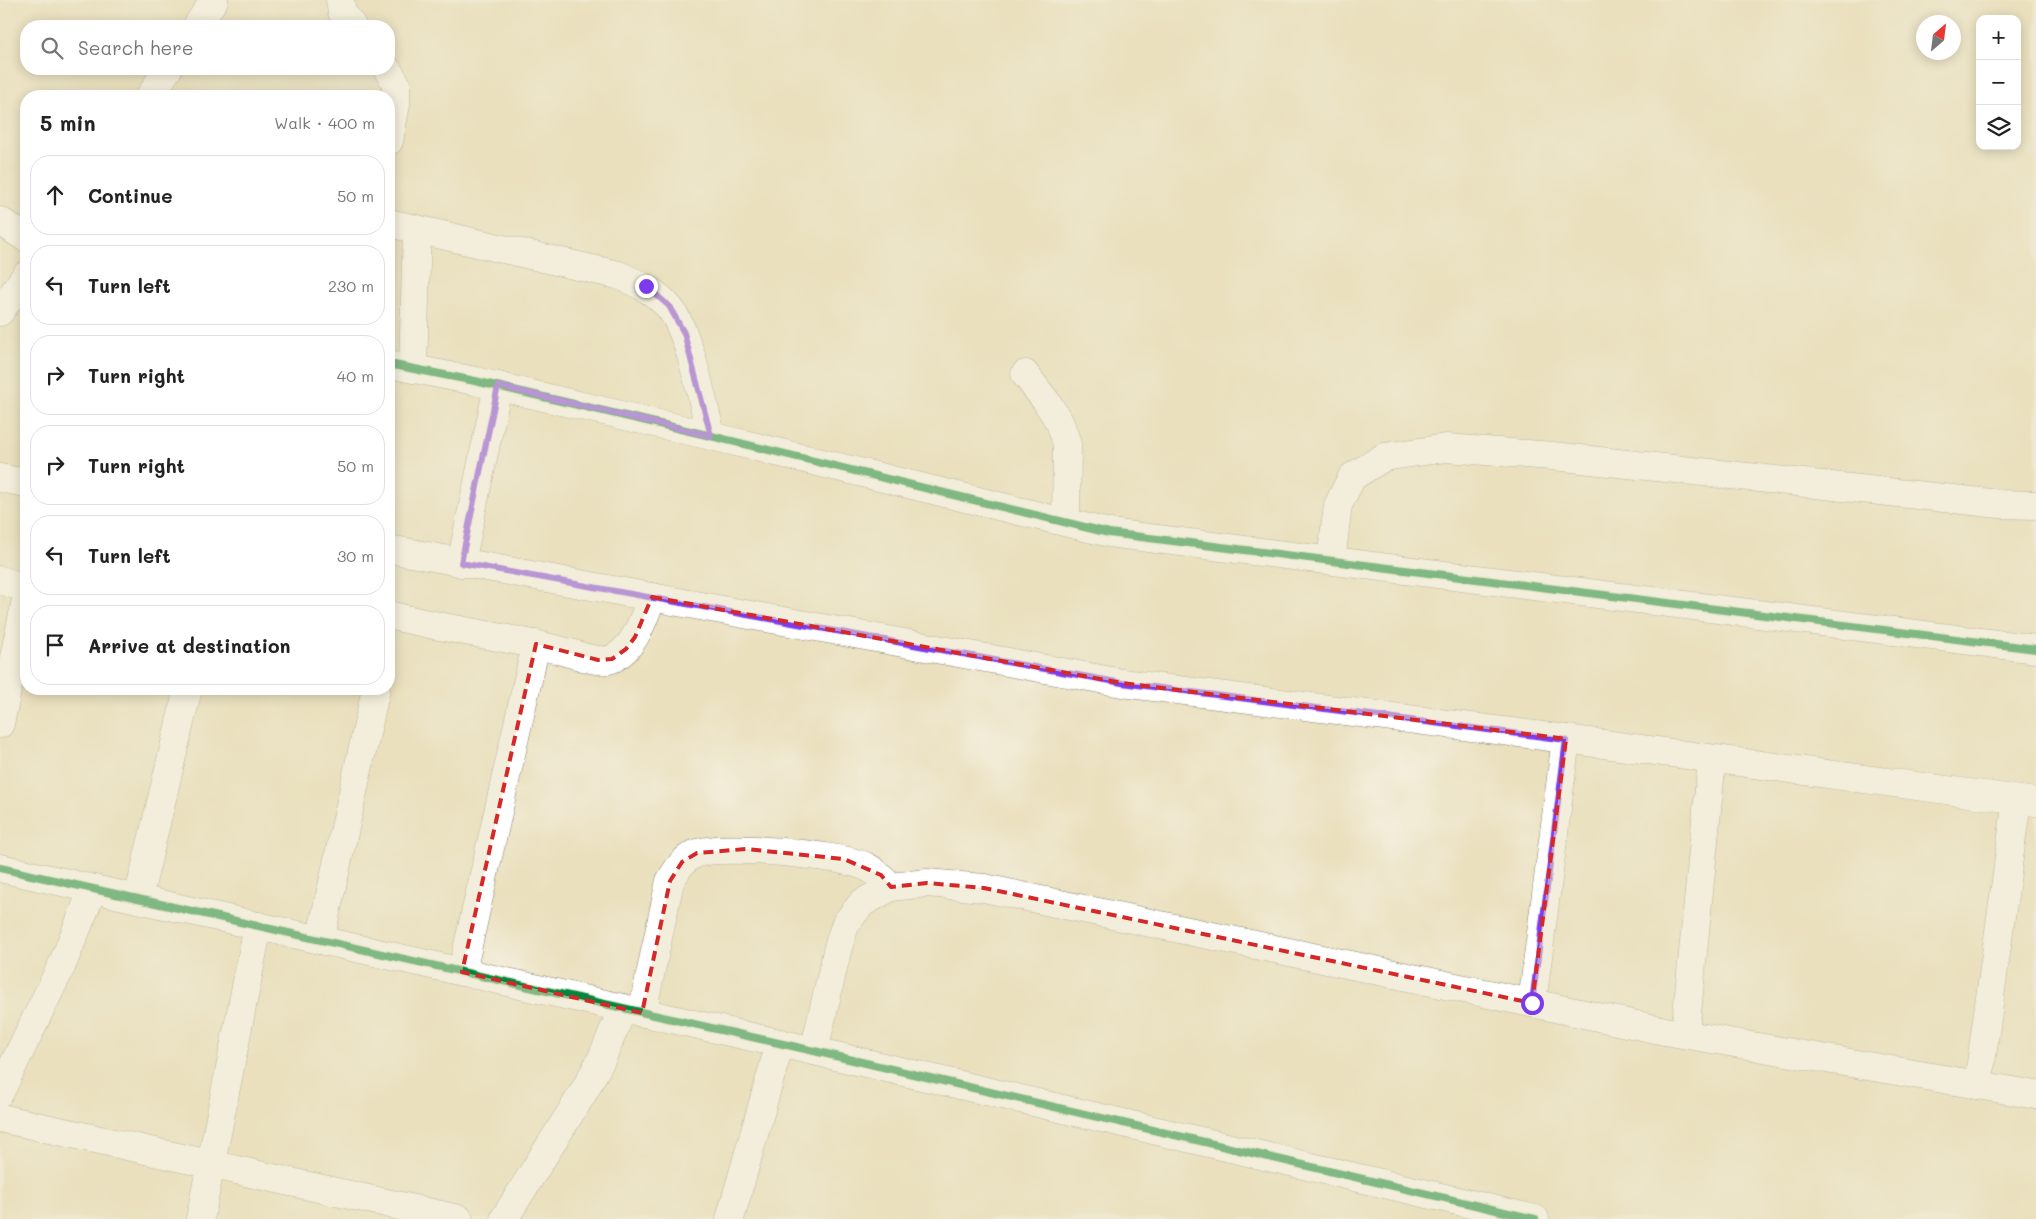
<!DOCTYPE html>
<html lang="en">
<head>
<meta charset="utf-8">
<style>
  :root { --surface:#fff; --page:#f2f2f2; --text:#222; --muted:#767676; --line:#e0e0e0 }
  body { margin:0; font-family:Mali,sans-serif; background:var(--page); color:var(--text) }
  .controls { position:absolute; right:15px; top:15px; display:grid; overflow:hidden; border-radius:10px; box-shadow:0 2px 12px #0003 }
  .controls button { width:45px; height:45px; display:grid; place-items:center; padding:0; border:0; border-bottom:1px solid var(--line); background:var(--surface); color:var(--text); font:25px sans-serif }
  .compass { position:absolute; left:1916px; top:15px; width:45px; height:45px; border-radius:50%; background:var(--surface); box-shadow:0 2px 12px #0003; rotate:28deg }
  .stop { position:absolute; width:15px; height:15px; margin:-11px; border:4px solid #7c3aed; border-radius:50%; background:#fff }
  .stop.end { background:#7c3aed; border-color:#fff; box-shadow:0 1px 5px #0008 }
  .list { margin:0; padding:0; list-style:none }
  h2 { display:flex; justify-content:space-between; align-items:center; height:65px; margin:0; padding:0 20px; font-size:21px }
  h2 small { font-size:16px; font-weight:400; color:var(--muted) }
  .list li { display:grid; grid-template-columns:32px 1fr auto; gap:15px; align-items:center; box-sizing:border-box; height:80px; margin:0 10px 10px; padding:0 10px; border:1px solid var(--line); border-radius:20px }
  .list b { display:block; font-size:19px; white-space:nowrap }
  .list em { font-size:16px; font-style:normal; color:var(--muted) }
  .icon { flex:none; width:28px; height:28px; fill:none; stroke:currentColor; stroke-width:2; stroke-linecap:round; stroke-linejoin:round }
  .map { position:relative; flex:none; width:2036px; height:1219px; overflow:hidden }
  .search { position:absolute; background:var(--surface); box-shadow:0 2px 12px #0003; left:20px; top:20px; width:375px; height:55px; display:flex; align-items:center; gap:12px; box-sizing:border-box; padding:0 18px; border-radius:20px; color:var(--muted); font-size:19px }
  .panel { position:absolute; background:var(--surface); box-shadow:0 2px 12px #0003; left:20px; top:90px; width:375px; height:605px; border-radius:20px }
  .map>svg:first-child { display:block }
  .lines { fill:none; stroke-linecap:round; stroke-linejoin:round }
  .minor-casing { stroke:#837e6d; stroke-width:29 }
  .minor { stroke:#fff; stroke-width:28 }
  .cycleway-casing { stroke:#f7f3e8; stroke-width:11 }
  .cycleway { stroke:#00873e; stroke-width:8 }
  .route { stroke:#7c3aed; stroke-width:6 }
  .marked { fill:none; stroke:#d62828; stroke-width:4; stroke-dasharray:10 6; stroke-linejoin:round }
</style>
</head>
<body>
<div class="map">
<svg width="2036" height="1219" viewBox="0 0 2036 1219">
  <rect width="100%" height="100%" fill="#f7f3e8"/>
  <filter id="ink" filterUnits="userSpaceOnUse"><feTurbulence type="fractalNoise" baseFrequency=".02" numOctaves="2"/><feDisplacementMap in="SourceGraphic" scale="10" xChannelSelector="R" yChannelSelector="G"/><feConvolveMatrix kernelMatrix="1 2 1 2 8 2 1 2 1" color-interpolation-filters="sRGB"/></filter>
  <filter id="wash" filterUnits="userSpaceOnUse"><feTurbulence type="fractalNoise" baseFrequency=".0096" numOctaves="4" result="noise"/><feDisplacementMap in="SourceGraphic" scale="20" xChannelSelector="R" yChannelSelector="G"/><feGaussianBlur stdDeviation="1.12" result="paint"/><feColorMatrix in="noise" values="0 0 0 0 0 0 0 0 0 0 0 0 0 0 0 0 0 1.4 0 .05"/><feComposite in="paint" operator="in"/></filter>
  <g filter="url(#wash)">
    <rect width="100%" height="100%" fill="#eae0be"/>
  </g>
  <g filter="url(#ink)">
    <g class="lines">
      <defs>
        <g id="minor">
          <path d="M340,0L342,12L352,26"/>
          <path d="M197,26L214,0"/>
          <path d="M387,69L396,83V104L389,141"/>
          <path d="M150,96L168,69"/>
          <path d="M0,221L26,238"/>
          <path d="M389,223L618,275C637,283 653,290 667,305C689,328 703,403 711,436"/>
          <path d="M0,312L26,275"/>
          <path d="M389,364L475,381L711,436L1109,533L2036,649"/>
          <path d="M413,369L417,229"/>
          <path d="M1025,374L1046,401L1060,423L1067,444L1066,522"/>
          <path d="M0,478L26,483"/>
          <path d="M389,549L1122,683L1566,739L2036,802"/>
          <path d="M1331,560L1338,505L1352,477L1384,457L1446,448L1553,456L2000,504L2036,505"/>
          <path d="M461,563L498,386"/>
          <path d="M0,580L26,588"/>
          <path d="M389,615C447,630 507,636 566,652C579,655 600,665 614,658C636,646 643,619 652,597"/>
          <path d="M0,724L26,600"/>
          <path d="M0,868L814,1051L1535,1219"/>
          <path d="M138,899L188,689"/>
          <path d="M320,940L376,689"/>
          <path d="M462,972L536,644"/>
          <path d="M1532,1003L1566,739"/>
          <path d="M642,1013L670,881C677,870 682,860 695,854C720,843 839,855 865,866C876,871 883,878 891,887"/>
          <path d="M1685,1034L1712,759"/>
          <path d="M814,1051L838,947L846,923L862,903L891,887L927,883L984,888L1665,1031L2036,1095"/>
          <path d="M1978,1085L2017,800"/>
          <path d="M0,1092L62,965L93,889"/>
          <path d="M0,1118L459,1219"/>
          <path d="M200,1219L258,926"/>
          <path d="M504,1219L583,1093L602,1058L623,1008"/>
          <path d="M730,1219L780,1043"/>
        </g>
      </defs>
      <use href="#minor" class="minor-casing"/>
      <use href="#minor" class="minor"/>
      <defs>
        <g id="cycleway">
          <path d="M389,364L475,381L711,436L1109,533L2036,649"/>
          <path d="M0,868L814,1051L1535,1219"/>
        </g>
      </defs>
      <use href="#cycleway" class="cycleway-casing"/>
      <use href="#cycleway" class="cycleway"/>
    </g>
  </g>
  <g class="lines" filter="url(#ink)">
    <path class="route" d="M646,286L669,306L684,333L711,436L498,386L461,563L1122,683L1566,740L1532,1003"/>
  </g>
  <path d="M0 0H2036V1219H0ZM652,597L1122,683L1566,739L1532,1003L984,888L927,883L891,887L881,875L844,859L746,849L697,853L682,862L670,881L642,1013L462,972L536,644L598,660L612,659L626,649L635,637Z" fill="#eae0be" fill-opacity=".55" fill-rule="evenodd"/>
  <path class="marked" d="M652,597L1122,683L1566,739L1532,1003L984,888L927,883L891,887L881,875L844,859L746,849L697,853L682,862L670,881L642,1013L462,972L536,644L598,660L612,659L626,649L635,637Z"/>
</svg>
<div class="controls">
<button>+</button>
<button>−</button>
<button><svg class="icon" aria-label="layers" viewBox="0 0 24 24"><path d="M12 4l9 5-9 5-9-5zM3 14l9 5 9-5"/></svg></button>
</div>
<svg class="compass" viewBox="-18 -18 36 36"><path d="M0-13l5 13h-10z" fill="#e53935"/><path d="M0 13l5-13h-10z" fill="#767676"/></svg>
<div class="stop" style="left:1532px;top:1003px"></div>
<div class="stop end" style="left:646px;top:286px"></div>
<div class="search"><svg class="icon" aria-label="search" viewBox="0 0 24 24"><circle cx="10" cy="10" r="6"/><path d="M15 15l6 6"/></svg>Search here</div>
<section class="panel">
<h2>5 min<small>Walk · 400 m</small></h2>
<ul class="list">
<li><svg class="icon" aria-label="ahead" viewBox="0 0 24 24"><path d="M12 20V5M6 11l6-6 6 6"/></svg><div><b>Continue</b></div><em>50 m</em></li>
<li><svg class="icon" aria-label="left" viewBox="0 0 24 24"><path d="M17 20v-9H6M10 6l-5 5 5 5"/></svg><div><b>Turn left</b></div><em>230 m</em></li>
<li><svg class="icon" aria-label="right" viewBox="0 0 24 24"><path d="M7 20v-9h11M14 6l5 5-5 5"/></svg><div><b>Turn right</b></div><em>40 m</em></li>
<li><svg class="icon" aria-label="right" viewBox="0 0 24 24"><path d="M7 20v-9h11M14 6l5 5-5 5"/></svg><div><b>Turn right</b></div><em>50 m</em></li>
<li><svg class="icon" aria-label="left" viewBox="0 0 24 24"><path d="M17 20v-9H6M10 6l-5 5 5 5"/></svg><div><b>Turn left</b></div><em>30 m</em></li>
<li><svg class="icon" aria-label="arrive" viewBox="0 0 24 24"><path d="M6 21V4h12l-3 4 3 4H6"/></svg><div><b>Arrive at destination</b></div></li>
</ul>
</section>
</div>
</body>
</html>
